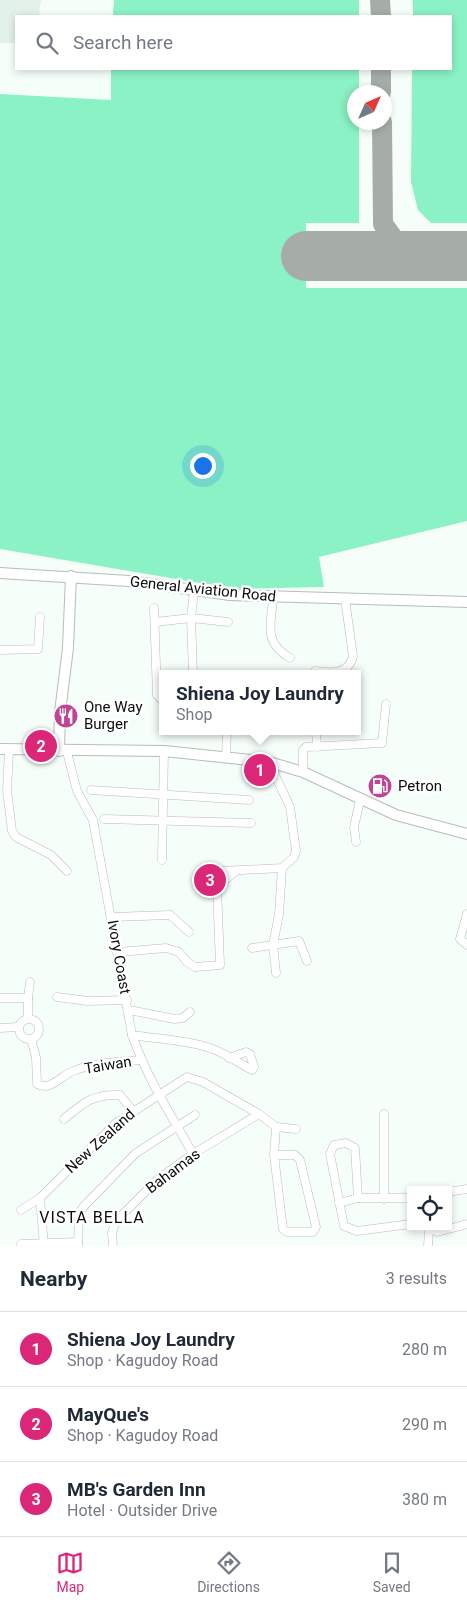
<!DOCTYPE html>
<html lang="en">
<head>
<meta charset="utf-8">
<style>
  :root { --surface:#fff; --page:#f6f6f7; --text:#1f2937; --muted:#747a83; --line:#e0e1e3; --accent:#db2777 }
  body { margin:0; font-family:Roboto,sans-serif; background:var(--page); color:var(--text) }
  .controls { position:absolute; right:15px; bottom:15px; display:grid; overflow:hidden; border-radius:0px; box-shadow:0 2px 8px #0003 }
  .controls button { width:45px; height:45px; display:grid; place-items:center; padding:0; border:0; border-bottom:1px solid var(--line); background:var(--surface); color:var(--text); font:25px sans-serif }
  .compass { position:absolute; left:347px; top:85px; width:45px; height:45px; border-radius:50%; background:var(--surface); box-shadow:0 2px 8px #0003; rotate:45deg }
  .you { position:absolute; left:202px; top:465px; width:18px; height:18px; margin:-12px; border:4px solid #fff; border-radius:50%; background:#1a73e8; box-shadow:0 0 0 8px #1a73e833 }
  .badge { display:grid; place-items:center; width:32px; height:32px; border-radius:50%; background:var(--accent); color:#fff; font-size:16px; font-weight:700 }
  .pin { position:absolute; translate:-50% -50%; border:2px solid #fff; box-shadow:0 1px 5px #0006 }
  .popup { position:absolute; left:159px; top:670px; width:202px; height:65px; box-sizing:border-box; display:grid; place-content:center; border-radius:0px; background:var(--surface); filter:drop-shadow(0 1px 4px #0005); font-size:16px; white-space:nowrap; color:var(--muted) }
  .popup b { font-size:19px; color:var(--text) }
  .popup::after { content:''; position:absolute; left:50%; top:100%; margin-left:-10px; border:10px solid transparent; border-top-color:var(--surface) }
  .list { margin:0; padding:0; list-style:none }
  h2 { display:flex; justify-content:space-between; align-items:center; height:65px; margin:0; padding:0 20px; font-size:21px }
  h2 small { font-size:16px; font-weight:400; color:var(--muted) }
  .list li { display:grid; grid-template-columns:32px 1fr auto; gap:15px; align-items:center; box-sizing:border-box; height:75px; padding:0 20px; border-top:1px solid var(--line) }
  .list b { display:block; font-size:19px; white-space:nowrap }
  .list p { margin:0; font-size:16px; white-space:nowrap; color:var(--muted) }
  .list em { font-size:16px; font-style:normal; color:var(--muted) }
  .icon { flex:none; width:28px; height:28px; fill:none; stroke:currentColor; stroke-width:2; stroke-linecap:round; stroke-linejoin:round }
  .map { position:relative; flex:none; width:467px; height:1246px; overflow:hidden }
  .search { position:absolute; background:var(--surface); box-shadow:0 2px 8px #0003; left:15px; right:15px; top:15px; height:55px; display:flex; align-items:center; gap:12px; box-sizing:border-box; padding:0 18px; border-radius:0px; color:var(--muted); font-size:19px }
  .sheet { height:290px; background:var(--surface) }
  nav { display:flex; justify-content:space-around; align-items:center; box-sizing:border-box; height:70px; border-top:1px solid var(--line); background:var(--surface); font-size:14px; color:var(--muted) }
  nav a { display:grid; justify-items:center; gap:2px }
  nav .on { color:var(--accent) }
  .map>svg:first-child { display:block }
  .built { fill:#e2f1e9 }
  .green { fill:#8af2c4 }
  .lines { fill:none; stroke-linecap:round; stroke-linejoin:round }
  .taxiway { stroke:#a6aca8; stroke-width:20 }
  .runway { stroke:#a6aca8; stroke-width:50 }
  .street-casing { stroke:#b6bdba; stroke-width:9 }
  .secondary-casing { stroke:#b6bdba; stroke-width:12 }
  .street { stroke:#fff; stroke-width:8 }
  .secondary { stroke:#fff; stroke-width:10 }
  .labels { text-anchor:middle; stroke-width:5; stroke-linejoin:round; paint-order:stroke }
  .street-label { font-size:15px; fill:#0b0d0c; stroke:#fff }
  .poi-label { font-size:15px; fill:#0b0d0c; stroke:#fff; text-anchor:start }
  .neighbourhood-label { font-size:16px; letter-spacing:1px; fill:#0b0d0c; stroke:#fff }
</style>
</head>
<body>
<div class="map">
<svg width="467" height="1246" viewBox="0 0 467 1246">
  <rect width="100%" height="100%" fill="#f6fefa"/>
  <path class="built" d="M0,0H41L39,16H16V43H0Z"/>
  <g class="green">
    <path d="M114,0H359V16H113Z"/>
    <path d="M413,0H467V223H431L418,210L411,182L412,69H451V16H413Z"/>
    <path d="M111,69H359V92H354V122L359,123V223H306V288H467V521L319,557L324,587L235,589L0,549V94L111,100Z"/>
  </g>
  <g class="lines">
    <g class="taxiway">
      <path d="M380,0L381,16"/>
      <path d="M381,69V92"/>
      <path d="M382,122L383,224L399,246L413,256"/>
    </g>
    <path class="runway" d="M306,256H467"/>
    <defs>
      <g id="street">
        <path d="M273,598C271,625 263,642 290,658"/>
        <path d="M154,608L157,695L162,700"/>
        <path d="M155,622L191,618L228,622"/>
        <path d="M0,650L38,649L40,617"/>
        <path d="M315,671C331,673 349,675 353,656L345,599"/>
        <path d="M193,674L191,618L194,591"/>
        <path d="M316,731L317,747"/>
        <path d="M9,751L7,791L12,831L16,837L51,855L67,871"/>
        <path d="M67,752L77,791L93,820L132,1035C147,1078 171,1115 193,1154"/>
        <path d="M226,756L227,731"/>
        <path d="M303,772V750L306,747L382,743L386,704"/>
        <path d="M91,790L249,800"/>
        <path d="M104,819L251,823"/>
        <path d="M356,842L354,827L360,800"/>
        <path d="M162,860L164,751"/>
        <path d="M201,872L282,868L294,857L296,851L290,807L269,762"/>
        <path d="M467,914L460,939L467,945"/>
        <path d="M112,917L170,915L189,932"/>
        <path d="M252,948L299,941L307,961"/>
        <path d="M119,952L166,948L179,952L187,962L195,967L220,965L217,886L236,871"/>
        <path d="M276,973L273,945L279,914L282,868"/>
        <path d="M57,997L88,1001L127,1000"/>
        <path d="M0,998H28L30,982"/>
        <path d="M129,1010L175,1019L183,1018L190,1012"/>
        <path d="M28,1018V998"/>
        <circle cx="29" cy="1029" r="10"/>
        <path d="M0,1028L18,1027"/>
        <path d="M132,1035C158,1039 186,1040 210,1048C225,1053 239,1063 252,1070L254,1067L250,1054L246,1052L229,1058"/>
        <path d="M31,1039L36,1057L37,1084C50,1091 60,1077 71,1072C93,1062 117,1062 140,1060"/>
        <path d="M384,1114V1199"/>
        <path d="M64,1119C84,1102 93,1094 120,1095L133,1111"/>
        <path d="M274,1155H295L300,1160L316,1227L313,1232H287L283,1229L274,1155L276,1127"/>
        <path d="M448,1192L467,1189"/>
        <path d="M40,1198L44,1246"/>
        <path d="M358,1198L355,1148L346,1143L334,1145L330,1154L344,1226L357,1231L411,1224"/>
        <path d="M339,1203L358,1198H411"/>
        <path d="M21,1210L40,1198L116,1123L187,1077L203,1082L259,1114L276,1127L296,1129"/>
        <path d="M427,1227L437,1232L467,1224"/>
        <path d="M21,1244L78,1242"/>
        <path d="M78,1246L79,1213L84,1206L136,1153L195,1115"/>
        <path d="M113,1246L112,1233L116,1221L157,1180L193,1154L259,1114"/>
        <path d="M428,1246L429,1230"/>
      </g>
      <g id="secondary">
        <path d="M0,573L129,581L230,595L467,602"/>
        <path d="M0,749L164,751L269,762L303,772L396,815L467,834"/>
        <path d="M59,751L60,712L68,648L71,576"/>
      </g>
    </defs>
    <use href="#street" class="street-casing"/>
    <use href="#secondary" class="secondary-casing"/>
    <use href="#street" class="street"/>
    <use href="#secondary" class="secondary"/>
  </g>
  <defs>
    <symbol id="restaurant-disc" viewBox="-11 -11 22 22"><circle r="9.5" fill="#bf4496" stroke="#fff"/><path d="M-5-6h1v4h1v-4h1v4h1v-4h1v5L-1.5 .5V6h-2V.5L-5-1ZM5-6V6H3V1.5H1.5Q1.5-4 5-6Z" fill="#fff"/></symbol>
    <symbol id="fuel-disc" viewBox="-11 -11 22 22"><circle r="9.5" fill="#bf4496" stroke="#fff"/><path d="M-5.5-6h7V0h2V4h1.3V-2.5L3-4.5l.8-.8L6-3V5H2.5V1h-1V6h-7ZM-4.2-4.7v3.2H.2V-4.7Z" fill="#fff"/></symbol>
  </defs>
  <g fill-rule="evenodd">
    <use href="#restaurant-disc" x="52" y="702" width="28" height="28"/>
    <use href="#fuel-disc" x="366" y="772" width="28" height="28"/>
  </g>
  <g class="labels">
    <g class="street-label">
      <text transform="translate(203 589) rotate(6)" y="5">General Aviation Road</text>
      <text transform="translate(119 957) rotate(80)" y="5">Ivory Coast</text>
      <text transform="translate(108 1065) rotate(-9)" y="5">Taiwan</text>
      <text transform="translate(100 1141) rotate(-42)" y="5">New Zealand</text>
      <text transform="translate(173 1171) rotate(-37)" y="5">Bahamas</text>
    </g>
    <g class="poi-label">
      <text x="84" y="712">One Way<tspan x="84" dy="17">Burger</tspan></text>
      <text x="398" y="791">Petron</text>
    </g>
    <g class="neighbourhood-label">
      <text x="92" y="1223">VISTA BELLA</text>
    </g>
  </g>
</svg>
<div class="controls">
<button><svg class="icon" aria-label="locate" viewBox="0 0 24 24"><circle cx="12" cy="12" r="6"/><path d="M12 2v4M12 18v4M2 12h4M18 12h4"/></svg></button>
</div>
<svg class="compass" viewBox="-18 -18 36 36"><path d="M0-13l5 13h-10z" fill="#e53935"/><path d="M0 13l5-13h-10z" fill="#747a83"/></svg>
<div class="you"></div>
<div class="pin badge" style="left:260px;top:770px">1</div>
<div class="popup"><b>Shiena Joy Laundry</b>Shop</div>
<div class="pin badge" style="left:41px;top:746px">2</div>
<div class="pin badge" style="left:210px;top:880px">3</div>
<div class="search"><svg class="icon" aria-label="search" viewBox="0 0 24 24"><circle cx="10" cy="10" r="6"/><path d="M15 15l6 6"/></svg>Search here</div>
</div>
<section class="sheet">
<h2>Nearby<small>3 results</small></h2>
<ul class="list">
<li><span class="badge">1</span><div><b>Shiena Joy Laundry</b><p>Shop · Kagudoy Road</p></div><em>280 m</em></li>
<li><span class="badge">2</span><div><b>MayQue's</b><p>Shop · Kagudoy Road</p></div><em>290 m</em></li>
<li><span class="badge">3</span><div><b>MB's Garden Inn</b><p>Hotel · Outsider Drive</p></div><em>380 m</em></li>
</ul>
</section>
<nav>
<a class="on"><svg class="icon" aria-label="map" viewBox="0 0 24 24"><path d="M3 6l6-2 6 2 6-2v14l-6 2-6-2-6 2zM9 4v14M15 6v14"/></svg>Map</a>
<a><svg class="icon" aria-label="directions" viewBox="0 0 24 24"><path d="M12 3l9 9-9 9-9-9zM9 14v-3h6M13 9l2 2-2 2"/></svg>Directions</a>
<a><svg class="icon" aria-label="saved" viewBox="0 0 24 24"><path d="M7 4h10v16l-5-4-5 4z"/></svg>Saved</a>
</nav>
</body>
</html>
